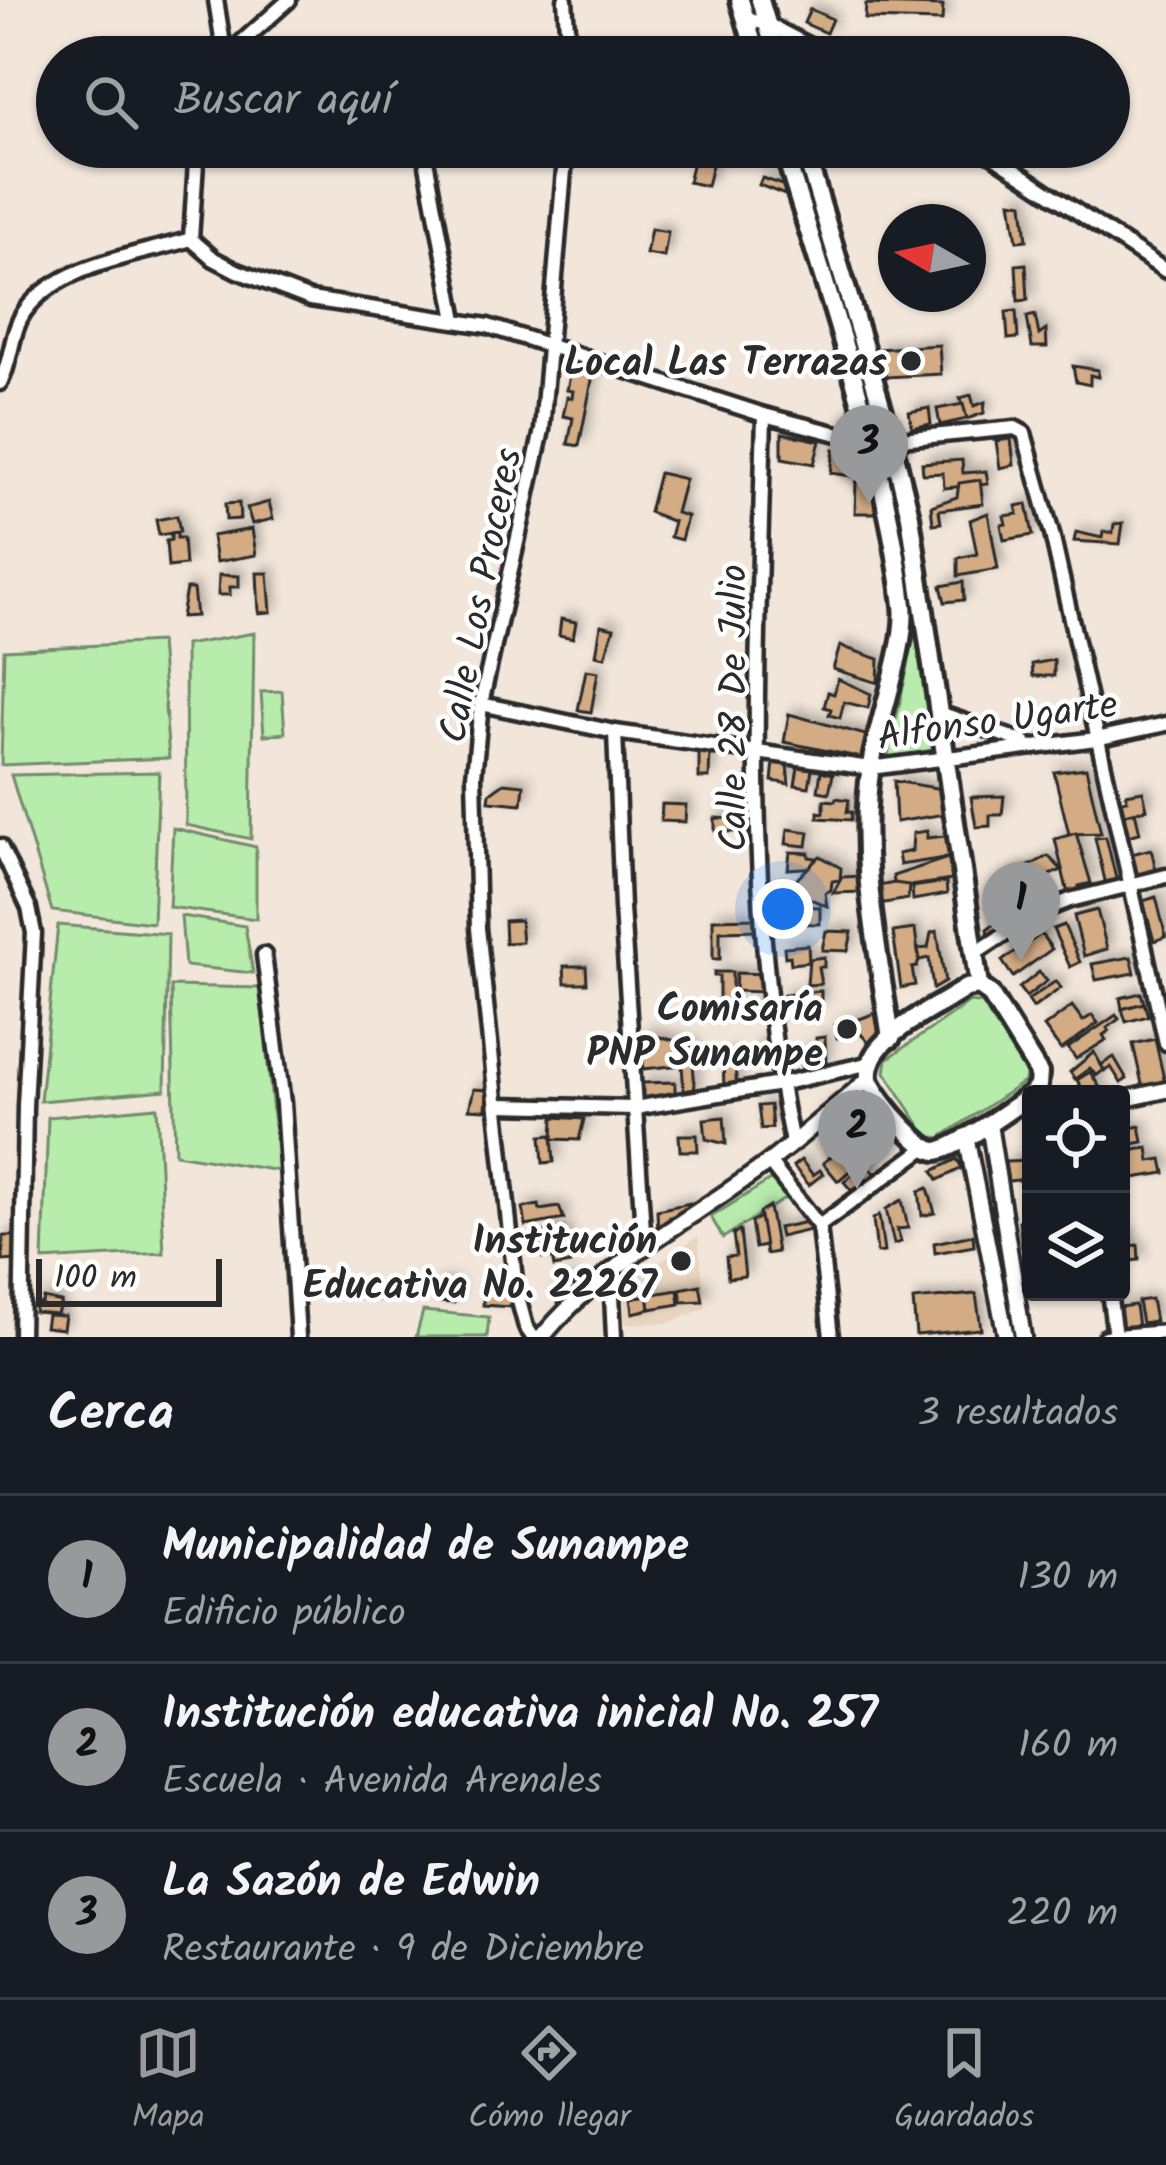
<!DOCTYPE html>
<html lang="es">
<head>
<meta charset="utf-8">
<style>
  :root { --surface:#171b24; --page:#242831; --text:#f1f3f6; --muted:#9ea1a6; --line:#363941; --accent:#98999b }
  body { margin:0; font-family:Kalam,sans-serif; background:var(--page); color:var(--text) }
  .controls { position:absolute; right:36px; bottom:36px; display:grid; overflow:hidden; border-radius:12px; box-shadow:0 3px 9px #0004 }
  .controls button { width:108px; height:108px; display:grid; place-items:center; padding:0; border:0; border-bottom:3px solid var(--line); background:var(--surface); color:var(--text); font:60px sans-serif }
  .compass { position:absolute; left:878px; top:204px; width:108px; height:108px; border-radius:50%; background:var(--surface); box-shadow:0 3px 9px #0004; rotate:279deg }
  .scale { position:absolute; left:36px; bottom:30px; width:186px; box-sizing:border-box; padding-left:12px; border:6px solid #2b2b2b; border-top:0; font-size:33px; line-height:42px; white-space:nowrap; color:#2b2b2b; -webkit-text-stroke:9px #fff; paint-order:stroke }
  .you { position:absolute; left:783px; top:909px; width:42px; height:42px; margin:-30px; border:9px solid #fff; border-radius:50%; background:#1a73e8; box-shadow:0 0 0 18px #1a73e833 }
  .badge { display:grid; place-items:center; width:78px; height:78px; border-radius:50%; background:var(--accent); color:#111; font-size:39px; font-weight:700 }
  .pin { position:absolute; translate:-50% -99px; filter:drop-shadow(0 3px 6px #0008) }
  .pin::after { content:''; position:absolute; top:63px; width:42px; height:36px; background:inherit; clip-path:polygon(0 0,100% 0,50% 100%) }
  .list { margin:0; padding:0; list-style:none }
  h2 { display:flex; justify-content:space-between; align-items:center; height:156px; margin:0; padding:0 48px; font-size:51px }
  h2 small { font-size:39px; font-weight:400; color:var(--muted) }
  .list li { display:grid; grid-template-columns:78px 1fr auto; gap:36px; align-items:center; box-sizing:border-box; height:168px; padding:0 48px; border-top:3px solid var(--line) }
  .list b { display:block; font-size:45px; white-space:nowrap }
  .list p { margin:0; font-size:39px; white-space:nowrap; color:var(--muted) }
  .list em { font-size:39px; font-style:normal; color:var(--muted) }
  .icon { flex:none; width:66px; height:66px; fill:none; stroke:currentColor; stroke-width:2; stroke-linecap:round; stroke-linejoin:round }
  .map { position:relative; flex:none; width:1166px; height:1337px; overflow:hidden }
  .search { position:absolute; background:var(--surface); box-shadow:0 3px 9px #0004; left:36px; right:36px; top:36px; height:132px; display:flex; align-items:center; gap:30px; box-sizing:border-box; padding:0 42px; border-radius:66px; color:var(--muted); font-size:45px }
  .sheet { height:660px; background:var(--surface) }
  nav { display:flex; justify-content:space-around; align-items:center; box-sizing:border-box; height:168px; border-top:3px solid var(--line); background:var(--surface); font-size:33px; color:var(--muted) }
  nav a { display:grid; justify-items:center; gap:6px }
  nav .on { color:var(--accent) }
  .map>svg:first-child { display:block }
  .built { fill:#e9d5c0 }
  .green { fill:#b8ecad; stroke:#728c6c; stroke-width:3 }
  .building { fill:#d3ac85; stroke:#2b2b2b; stroke-width:3; filter:url(#shadow) }
  .lines { fill:none; stroke-linecap:round; stroke-linejoin:round }
  .minor-casing { stroke:#2b2b2b; stroke-width:21 }
  .tertiary-casing { stroke:#2b2b2b; stroke-width:22 }
  .secondary-casing { stroke:#2b2b2b; stroke-width:26 }
  .minor { stroke:#fff; stroke-width:12 }
  .tertiary { stroke:#fff; stroke-width:14 }
  .secondary { stroke:#fff; stroke-width:16 }
  .poi-dot { fill:#2b2b2b; stroke:#fff; stroke-width:4.5 }
  .labels { text-anchor:middle; stroke-width:9; stroke-linejoin:round; paint-order:stroke }
  .poi-label { font-size:39px; font-weight:bold; fill:#2b2b2b; stroke:#fff; text-anchor:end }
  .street-label { font-size:39px; fill:#2b2b2b; stroke:#fff }
</style>
</head>
<body>
<div class="map">
<svg width="1166" height="1337" viewBox="0 0 1166 1337">
  <defs>
    <filter id="shadow"><feDropShadow dx="5.5" dy="-5.5" stdDeviation="6" flood-color="#0004"/></filter>
  </defs>
  <rect width="100%" height="100%" fill="#f2e6da"/>
  <filter id="ink" filterUnits="userSpaceOnUse"><feTurbulence type="fractalNoise" baseFrequency=".00833" numOctaves="2"/><feDisplacementMap in="SourceGraphic" scale="24" xChannelSelector="R" yChannelSelector="G"/><feConvolveMatrix kernelMatrix="1 2 1 2 8 2 1 2 1" color-interpolation-filters="sRGB"/></filter>
  <g filter="url(#ink)">
    <path class="built" d="M698,1236L706,1308L668,1323L625,1324L624,1286Z"/>
    <g class="green">
      <path d="M917,625L936,749L887,759Z"/>
      <path d="M254,633L251,839L186,825L185,645Z"/>
      <path d="M160,642L169,758L1,765L4,650Z"/>
      <path d="M282,691L285,733L264,735L261,692Z"/>
      <path d="M159,772L153,923L52,911L11,775Z"/>
      <path d="M173,828L256,847V919L169,907Z"/>
      <path d="M181,916L245,926L253,973L185,966Z"/>
      <path d="M58,925L168,934L165,1090L40,1101Z"/>
      <path d="M171,986L260,988L279,1171L175,1154Z"/>
      <path d="M970,1002L984,1004L1027,1068L1025,1081L940,1138L927,1136L885,1072L887,1059Z"/>
      <path d="M157,1107L164,1253L43,1260L48,1117Z"/>
      <path d="M770,1180L792,1194L723,1238L711,1217Z"/>
      <path d="M352,1281L412,1284L408,1302L352,1298Z"/>
      <path d="M423,1311L489,1317L487,1337H416Z"/>
    </g>
    <g class="building">
      <path d="M866,4L943,6L942,21L865,19Z"/>
      <path d="M810,9L832,19L826,33L804,23Z"/>
      <path d="M694,157L713,161L707,186L688,182Z"/>
      <path d="M762,178L788,187L785,195L759,185Z"/>
      <path d="M1011,201L1023,203L1027,240L1017,241Z"/>
      <path d="M651,229L668,232L664,257L646,254Z"/>
      <path d="M1026,264L1028,300L1018,301L1016,265Z"/>
      <path d="M1016,311L1018,338L1008,339L1006,312Z"/>
      <path d="M1035,315L1039,335L1046,330L1047,347H1032L1027,317Z"/>
      <path d="M939,345L941,374L886,377L878,349Z"/>
      <path d="M572,366L594,370L579,446L568,444L573,418L563,416L567,397L572,398L573,391L567,390Z"/>
      <path d="M1073,366L1098,370V377L1090,375V385L1076,382Z"/>
      <path d="M971,395L974,406L985,402L984,413L967,419L960,398Z"/>
      <path d="M963,404L967,419L940,425L937,409Z"/>
      <path d="M929,408L931,424L912,428L909,412Z"/>
      <path d="M782,433L820,441L814,464L782,458Z"/>
      <path d="M1011,439L1014,465L1000,468L996,441Z"/>
      <path d="M834,449L860,453L859,460L868,462V473L859,470L858,477L831,473Z"/>
      <path d="M962,460L963,473L986,471L988,484L944,488L943,473L923,474L922,463Z"/>
      <path d="M659,473L685,479L676,513L687,516L681,540L670,537L674,522L649,512Z"/>
      <path d="M980,480L983,504L939,510L941,523L933,524L931,506L957,497L959,483Z"/>
      <path d="M856,482H869L878,513H855Z"/>
      <path d="M269,502L273,519L252,524L247,508Z"/>
      <path d="M239,503L240,519L226,520L225,504Z"/>
      <path d="M1027,504L1033,535L1004,540L1001,525L1006,524L1004,516L1018,514L1016,506Z"/>
      <path d="M988,513L998,569L958,576V558L977,554L970,520Z"/>
      <path d="M177,516L180,532L159,535L156,520Z"/>
      <path d="M1123,523L1120,544L1074,541L1076,532L1102,538L1103,532L1113,533L1114,524Z"/>
      <path d="M252,529L256,555L216,562L212,536Z"/>
      <path d="M177,532V538H183L185,565L168,567L166,541L171,540V533Z"/>
      <path d="M257,573H268L271,612L259,613Z"/>
      <path d="M219,575L239,576V587H230V595H218Z"/>
      <path d="M963,582L964,600L945,602L941,586Z"/>
      <path d="M186,589H193L196,616L181,617Z"/>
      <path d="M561,619L576,622L573,638L559,635Z"/>
      <path d="M601,625L614,628L605,657L596,655Z"/>
      <path d="M840,646L879,659L878,683L833,669Z"/>
      <path d="M1054,660V676H1033L1032,664Z"/>
      <path d="M586,670L598,672L591,712L578,710Z"/>
      <path d="M838,679L871,694L868,708L844,702L840,718L829,715L831,709L824,707L828,692L834,694Z"/>
      <path d="M789,714L873,737L871,753L864,752L863,758L784,742Z"/>
      <path d="M699,751H710L709,778H699Z"/>
      <path d="M774,762L787,765L789,784L772,781Z"/>
      <path d="M798,767L812,769L809,787L795,785Z"/>
      <path d="M1086,768L1101,833L1069,834L1054,772Z"/>
      <path d="M821,771L833,774L829,793L818,791Z"/>
      <path d="M894,781L942,789L945,814L896,822Z"/>
      <path d="M504,783L524,785L522,804L489,801L490,793Z"/>
      <path d="M1143,791L1147,809L1124,814L1121,801L1127,800L1126,794Z"/>
      <path d="M1004,796L1002,815H990V826L976,827L971,797Z"/>
      <path d="M836,798L849,800L847,812H852L851,820L818,818V812L824,813V800L835,801Z"/>
      <path d="M662,804L686,805L685,822L661,821Z"/>
      <path d="M1135,812L1140,833L1127,836L1122,815Z"/>
      <path d="M715,818L755,820L757,833L715,831Z"/>
      <path d="M947,827L951,857L900,865L898,854L912,851L913,833L927,831V838L946,836Z"/>
      <path d="M788,829L809,832L807,846L786,844Z"/>
      <path d="M1076,833L1091,883L1079,886L1081,894L1069,898L1055,839Z"/>
      <path d="M1106,837L1118,887L1107,889L1095,838Z"/>
      <path d="M1151,849L1158,878L1138,883L1131,854Z"/>
      <path d="M790,852L809,853V857L816,858L815,867L788,869Z"/>
      <path d="M820,856L841,868L840,880L832,881L831,890L825,893L827,906L787,889Z"/>
      <path d="M1048,856L1062,870L1008,892L1004,879Z"/>
      <path d="M951,857L952,880L895,888L893,876Z"/>
      <path d="M863,876L864,892L833,893L842,877Z"/>
      <path d="M946,882L947,894L913,900L912,887Z"/>
      <path d="M894,883L909,885L908,899L879,904V886Z"/>
      <path d="M771,885L783,886L782,906H770Z"/>
      <path d="M1156,897L1166,937L1154,941L1143,901Z"/>
      <path d="M782,906L820,907V924L772,923L773,912H783Z"/>
      <path d="M1019,906L1024,913L989,939L987,929Z"/>
      <path d="M1097,910L1107,949L1084,956L1074,916Z"/>
      <path d="M760,918V930L720,931V959H713V919Z"/>
      <path d="M520,920L522,942L505,943L504,921Z"/>
      <path d="M1064,925L1080,962L1070,967L1053,929Z"/>
      <path d="M915,929L919,960L917,967L912,968L915,985L901,988L893,932Z"/>
      <path d="M826,931L852,932L848,951L822,950Z"/>
      <path d="M937,931L945,982L933,989L929,958L920,960L918,949L928,948L931,933Z"/>
      <path d="M1041,934L1052,949L1013,977L1002,961Z"/>
      <path d="M808,945L809,962L791,964L790,956L785,957L784,947Z"/>
      <path d="M824,957V967H818L821,984L807,985L809,959Z"/>
      <path d="M1131,957L1135,973L1096,980L1092,964Z"/>
      <path d="M564,966H586L587,983H565Z"/>
      <path d="M714,972H732V1002H719V976H714Z"/>
      <path d="M1039,972L1047,981L1026,997L1019,988Z"/>
      <path d="M736,973L766,974L765,992L735,991Z"/>
      <path d="M1056,981L1061,988L1033,1008L1028,1000Z"/>
      <path d="M821,991V1005L784,1007V995Z"/>
      <path d="M1141,993L1144,1003L1122,1009L1120,998Z"/>
      <path d="M1144,1003L1148,1016L1126,1022L1122,1009Z"/>
      <path d="M765,1004L766,1018L747,1019L746,1005Z"/>
      <path d="M1072,1006L1083,1021L1092,1015L1098,1023L1061,1050L1044,1027Z"/>
      <path d="M875,1013L879,1035L869,1043L859,1032L857,1020Z"/>
      <path d="M1116,1015L1119,1019L1107,1028L1109,1031L1103,1035L1106,1040L1076,1059L1068,1048Z"/>
      <path d="M857,1020L859,1032L837,1038L834,1025Z"/>
      <path d="M644,1033L692,1045L695,1094H684L682,1065L643,1069Z"/>
      <path d="M825,1037L826,1062L817,1069L816,1038Z"/>
      <path d="M1155,1039L1166,1088L1144,1093L1133,1044Z"/>
      <path d="M754,1046L770,1047L771,1061H753Z"/>
      <path d="M811,1050L814,1070L803,1077L800,1052Z"/>
      <path d="M1094,1052L1104,1070L1096,1076L1090,1068L1075,1079L1070,1072Z"/>
      <path d="M734,1055L737,1088L724,1091L723,1056Z"/>
      <path d="M1114,1057L1127,1079L1121,1083L1111,1067L1105,1071L1101,1065Z"/>
      <path d="M1090,1072L1104,1094H1085L1077,1080Z"/>
      <path d="M675,1082V1095L642,1100V1083Z"/>
      <path d="M474,1089L487,1090L486,1110L469,1109Z"/>
      <path d="M770,1105L772,1128L761,1129L758,1106Z"/>
      <path d="M554,1117L584,1119L579,1140L553,1139Z"/>
      <path d="M724,1117L726,1144L706,1139L704,1119Z"/>
      <path d="M870,1124L884,1141L838,1181L823,1163Z"/>
      <path d="M1140,1126L1143,1142L1121,1146V1130Z"/>
      <path d="M552,1135L554,1162L543,1163L541,1136Z"/>
      <path d="M679,1135H697L698,1151H680Z"/>
      <path d="M1121,1146L1122,1152L1148,1148L1150,1161L1162,1159L1165,1173L1121,1180Z"/>
      <path d="M957,1159L962,1168L938,1180L933,1171Z"/>
      <path d="M801,1160L813,1175L820,1170L823,1174L809,1185L793,1166Z"/>
      <path d="M1031,1161L1027,1179L1008,1181L1005,1162Z"/>
      <path d="M865,1163L879,1178L857,1197L844,1182Z"/>
      <path d="M928,1188L935,1213L922,1216L919,1191Z"/>
      <path d="M902,1200L908,1228L897,1229L901,1242L894,1244L886,1209Z"/>
      <path d="M690,1203L692,1210L670,1217L673,1225L658,1234L657,1210Z"/>
      <path d="M539,1205L540,1210L559,1207L564,1219L526,1226L523,1208Z"/>
      <path d="M769,1207L777,1252L766,1254L759,1213Z"/>
      <path d="M879,1215L884,1252L877,1253L873,1219Z"/>
      <path d="M760,1217L765,1246L755,1248L751,1222Z"/>
      <path d="M1031,1219V1246L1022,1247L1019,1221Z"/>
      <path d="M807,1222L810,1230L780,1237L778,1228Z"/>
      <path d="M564,1228L570,1264L554,1267L552,1256L543,1258L541,1245L548,1244L546,1231Z"/>
      <path d="M740,1231L745,1276L728,1278L726,1257L736,1256L733,1234Z"/>
      <path d="M1121,1233H1129L1130,1246L1138,1245L1139,1260L1121,1262Z"/>
      <path d="M973,1235L974,1246L935,1253L934,1243Z"/>
      <path d="M3,1236H15L16,1260L3,1261Z"/>
      <path d="M570,1280L579,1293L560,1306L551,1292Z"/>
      <path d="M437,1284L456,1286L454,1303L435,1302Z"/>
      <path d="M700,1285L703,1301L682,1302L680,1289Z"/>
      <path d="M484,1288L511,1290L510,1307L483,1305Z"/>
      <path d="M678,1290L680,1304L650,1309L648,1295Z"/>
      <path d="M976,1294L981,1329L916,1335L913,1300Z"/>
      <path d="M648,1295L650,1309L633,1313L631,1298Z"/>
      <path d="M43,1298L61,1302L57,1314L34,1312L36,1303H42Z"/>
      <path d="M1151,1299L1155,1321L1142,1323L1138,1301Z"/>
      <path d="M1135,1305L1138,1327L1122,1329L1119,1307Z"/>
      <path d="M47,1315L65,1316L63,1329L45,1327Z"/>
    </g>
    <g class="lines">
      <defs>
        <g id="minor">
          <path d="M216,0L225,57"/>
          <path d="M565,0L569,57"/>
          <path d="M746,19L767,24L831,57"/>
          <path d="M225,57L289,0"/>
          <path d="M197,147L191,239L214,259L237,271L310,299L488,326L764,415L869,442L1015,428L1024,433L1052,534L1166,1043"/>
          <path d="M980,147L1166,271"/>
          <path d="M427,165L456,320"/>
          <path d="M0,383C12,361 11,330 25,311C59,264 140,255 191,239"/>
          <path d="M764,415C758,656 742,905 792,1143"/>
          <path d="M481,704L615,732L870,768L1096,739L1166,724"/>
          <path d="M942,714L1024,742"/>
          <path d="M615,732L622,908L644,1246"/>
          <path d="M0,846L29,908L34,933L25,1106L21,1337"/>
          <path d="M976,953L1037,913L1070,900L1166,876"/>
          <path d="M264,955L283,1103L298,1337"/>
          <path d="M497,1105L635,1108L780,1084L871,1063"/>
          <path d="M769,1162L819,1226L831,1337"/>
          <path d="M819,1226L925,1148"/>
          <path d="M611,1273L614,1337"/>
          <path d="M1109,1292L1115,1336"/>
          <path d="M533,1337L526,1327L516,1290L478,928L474,776L481,704L542,430L566,147"/>
          <path d="M1105,1337L1166,1332"/>
        </g>
        <g id="tertiary">
          <path d="M1121,1100L1166,1090"/>
          <path d="M989,1124L1023,1337"/>
          <path d="M966,1136L1006,1337"/>
          <path d="M542,1337C603,1263 693,1219 769,1162C803,1136 836,1106 869,1079"/>
        </g>
        <g id="secondary">
          <path d="M740,0L757,57"/>
          <path d="M760,0L777,57"/>
          <path d="M783,147C826,292 886,456 903,605C908,644 877,723 871,766C857,855 878,950 891,1038"/>
          <path d="M804,147L891,438L910,516L979,986"/>
          <path d="M1031,1095C1013,1107 955,1150 936,1151C921,1151 871,1093 869,1078C868,1070 871,1059 876,1052C895,1025 939,1006 966,988L979,986L990,994L1039,1073L1038,1086L1032,1094"/>
        </g>
      </defs>
      <use href="#minor" class="minor-casing"/>
      <use href="#tertiary" class="tertiary-casing"/>
      <use href="#secondary" class="secondary-casing"/>
      <use href="#minor" class="minor"/>
      <use href="#tertiary" class="tertiary"/>
      <use href="#secondary" class="secondary"/>
    </g>
  </g>
  <g class="poi-dot">
    <circle cx="911" cy="361" r="12"/>
    <circle cx="847" cy="1029" r="12"/>
    <circle cx="681" cy="1261" r="12"/>
  </g>
  <g class="labels">
    <g class="poi-label">
      <text x="887" y="375">Local Las Terrazas</text>
      <text x="823" y="1021">Comisaría<tspan x="823" dy="45">PNP Sunampe</tspan></text>
      <text x="657" y="1253">Institución<tspan x="657" dy="45">Educativa No. 22267</tspan></text>
    </g>
    <g class="street-label">
      <text transform="translate(479 595) rotate(-79)" y="14">Calle Los Proceres</text>
      <text transform="translate(732 708) rotate(-90)" y="14">Calle 28 De Julio</text>
      <text transform="translate(997 719) rotate(-8)" y="14">Alfonso Ugarte</text>
    </g>
  </g>
</svg>
<div class="controls">
<button><svg class="icon" aria-label="locate" viewBox="0 0 24 24"><circle cx="12" cy="12" r="6"/><path d="M12 2v4M12 18v4M2 12h4M18 12h4"/></svg></button>
<button><svg class="icon" aria-label="layers" viewBox="0 0 24 24"><path d="M12 4l9 5-9 5-9-5zM3 14l9 5 9-5"/></svg></button>
</div>
<svg class="compass" viewBox="-18 -18 36 36"><path d="M0-13l5 13h-10z" fill="#e53935"/><path d="M0 13l5-13h-10z" fill="#9ea1a6"/></svg>
<div class="scale">100 m</div>
<div class="you"></div>
<div class="pin badge" style="left:1021px;top:961px">1</div>
<div class="pin badge" style="left:857px;top:1189px">2</div>
<div class="pin badge" style="left:869px;top:504px">3</div>
<div class="search"><svg class="icon" aria-label="search" viewBox="0 0 24 24"><circle cx="10" cy="10" r="6"/><path d="M15 15l6 6"/></svg>Buscar aquí</div>
</div>
<section class="sheet">
<h2>Cerca<small>3 resultados</small></h2>
<ul class="list">
<li><span class="badge">1</span><div><b>Municipalidad de Sunampe</b><p>Edificio público</p></div><em>130 m</em></li>
<li><span class="badge">2</span><div><b>Institución educativa inicial No. 257</b><p>Escuela · Avenida Arenales</p></div><em>160 m</em></li>
<li><span class="badge">3</span><div><b>La Sazón de Edwin</b><p>Restaurante · 9 de Diciembre</p></div><em>220 m</em></li>
</ul>
</section>
<nav>
<a class="on"><svg class="icon" aria-label="map" viewBox="0 0 24 24"><path d="M3 6l6-2 6 2 6-2v14l-6 2-6-2-6 2zM9 4v14M15 6v14"/></svg>Mapa</a>
<a><svg class="icon" aria-label="directions" viewBox="0 0 24 24"><path d="M12 3l9 9-9 9-9-9zM9 14v-3h6M13 9l2 2-2 2"/></svg>Cómo llegar</a>
<a><svg class="icon" aria-label="saved" viewBox="0 0 24 24"><path d="M7 4h10v16l-5-4-5 4z"/></svg>Guardados</a>
</nav>
</body>
</html>
